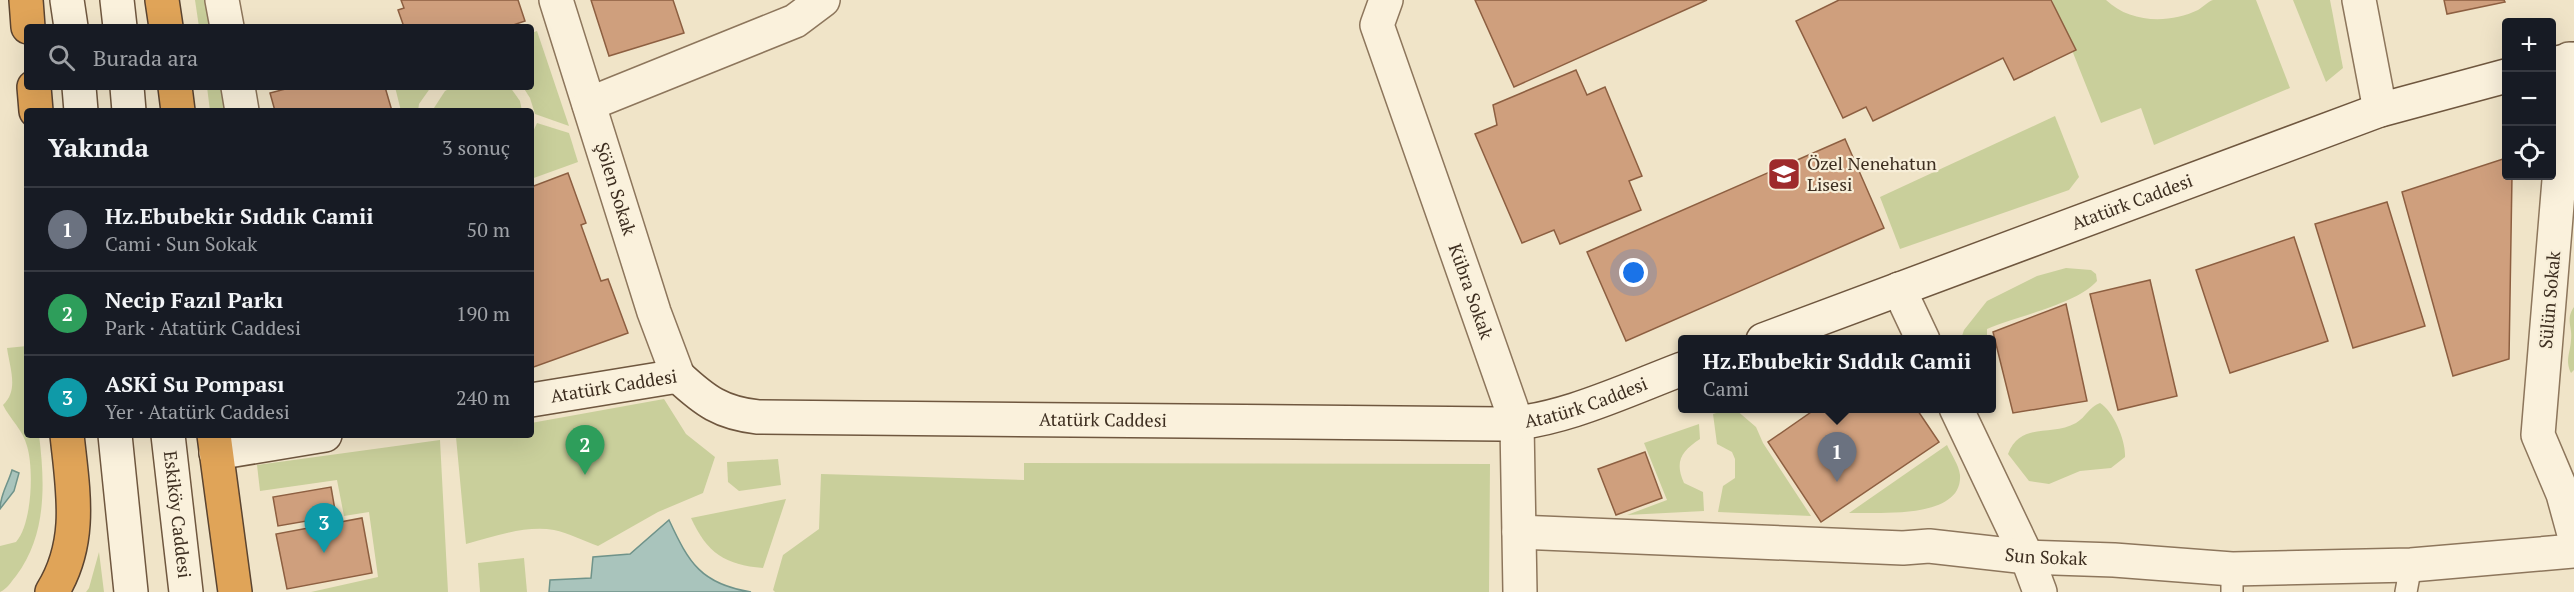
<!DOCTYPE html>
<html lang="tr">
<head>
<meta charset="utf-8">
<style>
  :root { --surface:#171b24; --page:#20242c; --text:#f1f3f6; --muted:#9ea1a6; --line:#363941; --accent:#db2777 }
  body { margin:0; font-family:"PT Serif",serif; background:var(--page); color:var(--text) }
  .controls { position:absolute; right:18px; top:18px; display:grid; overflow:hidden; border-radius:6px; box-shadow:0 6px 24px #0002 }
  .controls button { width:54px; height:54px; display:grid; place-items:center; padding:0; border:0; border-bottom:2px solid var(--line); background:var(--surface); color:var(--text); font:30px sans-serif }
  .you { position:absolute; left:1634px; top:273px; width:21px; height:21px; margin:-15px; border:4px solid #fff; border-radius:50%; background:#1a73e8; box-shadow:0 0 0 9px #1a73e833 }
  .badge { display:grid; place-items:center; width:39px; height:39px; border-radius:50%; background:var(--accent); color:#fff; font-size:20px; font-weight:700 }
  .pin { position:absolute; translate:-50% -50px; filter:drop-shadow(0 2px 3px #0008) }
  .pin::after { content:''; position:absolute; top:32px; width:21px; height:18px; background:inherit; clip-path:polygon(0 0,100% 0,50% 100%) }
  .popup { position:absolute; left:1678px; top:335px; width:318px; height:78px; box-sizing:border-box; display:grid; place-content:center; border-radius:6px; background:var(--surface); filter:drop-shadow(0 2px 4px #0005); font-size:20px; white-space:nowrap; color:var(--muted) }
  .popup b { font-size:22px; color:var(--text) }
  .popup::after { content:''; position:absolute; left:50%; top:100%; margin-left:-12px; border:12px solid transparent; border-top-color:var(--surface) }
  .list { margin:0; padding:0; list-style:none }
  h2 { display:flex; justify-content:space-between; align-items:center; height:78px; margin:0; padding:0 24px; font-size:26px }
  h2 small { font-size:20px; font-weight:400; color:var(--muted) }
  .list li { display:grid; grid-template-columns:39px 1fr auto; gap:18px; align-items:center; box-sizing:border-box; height:84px; padding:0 24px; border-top:2px solid var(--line) }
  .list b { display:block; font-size:22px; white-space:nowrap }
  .list p { margin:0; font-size:20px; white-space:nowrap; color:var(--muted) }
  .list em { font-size:20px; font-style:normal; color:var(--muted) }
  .icon { flex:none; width:33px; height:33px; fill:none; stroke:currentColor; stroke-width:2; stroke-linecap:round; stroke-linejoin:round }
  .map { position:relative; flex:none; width:2574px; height:592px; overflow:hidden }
  .search { position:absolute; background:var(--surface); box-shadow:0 6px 24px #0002; left:24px; top:24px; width:510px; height:66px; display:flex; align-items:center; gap:15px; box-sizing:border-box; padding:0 21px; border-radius:6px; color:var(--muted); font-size:22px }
  .panel { position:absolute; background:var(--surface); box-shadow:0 6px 24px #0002; left:24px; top:108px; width:510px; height:330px; border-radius:6px }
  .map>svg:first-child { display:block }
  .green { fill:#c9cf9b }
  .water { fill:#a9c4bc; stroke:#6f938a; stroke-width:1.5 }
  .building { fill:#cf9f7d; stroke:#8d5f41; stroke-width:1.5 }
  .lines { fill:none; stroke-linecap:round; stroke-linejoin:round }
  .lane-casing { stroke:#8d765c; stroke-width:24 }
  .street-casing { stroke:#8d765c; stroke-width:36 }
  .secondary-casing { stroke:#6f573f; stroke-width:36 }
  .highway-casing { stroke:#5b4430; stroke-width:36 }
  .lane { stroke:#faf1dc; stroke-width:21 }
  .street { stroke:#faf1dc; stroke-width:33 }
  .secondary { stroke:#faf1dc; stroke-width:33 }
  .highway { stroke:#e0a458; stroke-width:33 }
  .labels { text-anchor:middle; stroke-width:4.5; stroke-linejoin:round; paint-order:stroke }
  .poi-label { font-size:18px; fill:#3d2e20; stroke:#f7eed8; text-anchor:start }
  .street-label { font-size:18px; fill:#3d2e20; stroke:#f7eed8 }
</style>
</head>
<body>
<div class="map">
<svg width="2574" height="592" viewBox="0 0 2574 592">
  <rect width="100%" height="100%" fill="#f0e4c8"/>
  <g class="green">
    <path d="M195,0H211L216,27H199Z"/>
    <path d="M2052,0H2106C2130,23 2169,24 2198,10C2203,7 2209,1 2213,0C2225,0 2243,0 2256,0L2290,88L2154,145L2141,108L2101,123Z"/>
    <path d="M2293,0H2330L2343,68L2326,82Z"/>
    <path d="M537,31L569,126L535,114L530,98L523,87H531V33Z"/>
    <path d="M207,87H226L230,111H210Z"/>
    <path d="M395,87H431L419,104L418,111H401Z"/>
    <path d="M453,87H510L520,101L522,111H432L445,91Z"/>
    <path d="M2055,116L2079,177L2069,190L1900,249L1880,197Z"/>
    <path d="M537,123L569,133L578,162L531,179V136Z"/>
    <path d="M2066,268L2091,270L2096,274L2097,281C2077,304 2017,316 1987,329V339H1961L1964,330L1987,301L2037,276Z"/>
    <path d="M2574,307V370L2571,373C2565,360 2570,354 2571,340C2573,327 2565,320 2574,307Z"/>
    <path d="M27,346V435H39C45,483 47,535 16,576C11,582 7,589 0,592V546L16,542C32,524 34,469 27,446C23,430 10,419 3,405C19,390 10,369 7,348Z"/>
    <path d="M664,399L686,434L715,457L703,493L658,512L598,546C584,541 568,533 554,530C525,525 493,537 466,544L456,437L531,435V423Z"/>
    <path d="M2100,403C2114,412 2126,441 2125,457L2111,468L2080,471L2049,484L2029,481L2008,454C2021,421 2051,437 2076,423C2086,417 2089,407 2100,403Z"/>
    <path d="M1730,409H1735L1756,427L1763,443L1811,516L1718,512L1723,486L1735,478V459L1732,452L1717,444L1713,414Z"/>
    <path d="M1699,424L1700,439C1682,451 1674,461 1684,483L1703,492L1704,511L1627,515L1667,500L1644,443Z"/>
    <path d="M440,440L448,592H311L378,577L369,512L344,516L337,480L260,491L257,465Z"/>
    <path d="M1947,445C1951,454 1959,465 1960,475C1963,520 1878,512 1849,513Z"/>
    <path d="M778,459L781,485L739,491L728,482L727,462Z"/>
    <path d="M1024,463L1490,464L1489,592H775L773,590L783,555L819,529L821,474L1024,480Z"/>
    <path d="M786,499L763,568C725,565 707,553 691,518Z"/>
    <path d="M99,552L104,592H86L89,588Z"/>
    <path d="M524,558L527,592H480L478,563Z"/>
  </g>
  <g class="water">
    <path d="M12,470L19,473L14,491L0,509C0,495 8,484 12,470Z"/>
    <path d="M669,520C689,563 701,584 751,592H549L550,580L591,578L593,557L630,554Z"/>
  </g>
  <g class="building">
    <path d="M401,0H518L525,21L507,27H404L398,10L404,8Z"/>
    <path d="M591,0H673L684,33L609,56Z"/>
    <path d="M1475,0H1707L1514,87Z"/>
    <path d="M1839,0H2051L2076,50L2014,80L2003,58L1873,121L1866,107L1843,118L1796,21Z"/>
    <path d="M2444,0H2504L2505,2L2447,14Z"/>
    <path d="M1576,70L1587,95L1605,87L1642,176L1629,181L1641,210L1560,244L1554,230L1522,243L1475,134L1497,125L1493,105Z"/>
    <path d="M293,87H385L392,111H275L270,93Z"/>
    <path d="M1845,139L1884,228L1626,341L1587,252Z"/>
    <path d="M2506,158V176H2512L2509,359L2453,376L2402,192Z"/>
    <path d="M568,173L586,223L581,225L601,281L608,279L628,333L531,368V187Z"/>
    <path d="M2387,202L2425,326L2353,348L2315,224Z"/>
    <path d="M2294,237L2328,341L2230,373L2196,270Z"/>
    <path d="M2150,280L2177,396L2118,410L2090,294Z"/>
    <path d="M2066,304L2087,401L2013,413L1993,332Z"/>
    <path d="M1817,408H1916L1939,442L1821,522L1768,442Z"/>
    <path d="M1645,452L1662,498L1616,515L1598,469Z"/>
    <path d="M331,487L336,516L278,526L273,497Z"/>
    <path d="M362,518L372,573L287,589L276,534Z"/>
  </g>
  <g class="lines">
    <defs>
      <g id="lane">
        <path d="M2232,569V592"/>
        <path d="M2406,592L2411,565"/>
      </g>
      <g id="street">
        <path d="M222,0L227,27"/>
        <path id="s1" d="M556,0L654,312L678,376"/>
        <path id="s2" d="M1386,0L1377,25L1517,424L1520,592"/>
        <path d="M2359,0L2380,110"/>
        <path d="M2569,59L2538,435L2563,494L2574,534"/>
        <path d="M238,87L242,111"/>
        <path d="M589,104L795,21L823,0"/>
        <path d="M1899,289L1923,340"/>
        <path d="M1956,408L2027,557L2040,592"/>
        <path id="s3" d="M1519,532L1903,548L1929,546L2027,557L2114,560L2232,569L2411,565L2574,551"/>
      </g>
      <g id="secondary">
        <path d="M67,0L71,27"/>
        <path d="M117,0L120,27"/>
        <path d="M2552,64L2574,59"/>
        <path d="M79,87L81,111"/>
        <path d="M127,87L129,111"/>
        <path id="s4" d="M1763,340L2380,110L2506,76"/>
        <path id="s5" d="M531,400L678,376C705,401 721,413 758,417L1501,424C1558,423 1629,389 1682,369"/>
        <path d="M115,435L131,592"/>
        <path id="s6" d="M168,435L186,592"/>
        <path d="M216,453L325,435"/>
      </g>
      <g id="highway">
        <path d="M26,0L28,27"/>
        <path d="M162,0L166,27"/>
        <path d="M34,87L36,111"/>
        <path d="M175,87L178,111"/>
        <path d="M214,435L235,592"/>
        <path d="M52,592C83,542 73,491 67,435"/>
      </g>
    </defs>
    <use href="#lane" class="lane-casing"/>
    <use href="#street" class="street-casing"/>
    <use href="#secondary" class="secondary-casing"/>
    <use href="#highway" class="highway-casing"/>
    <use href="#lane" class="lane"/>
    <use href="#street" class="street"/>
    <use href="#secondary" class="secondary"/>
    <use href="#highway" class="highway"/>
  </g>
  <defs>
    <symbol id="school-square" viewBox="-11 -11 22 22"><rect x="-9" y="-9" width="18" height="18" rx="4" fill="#9e2a2b" stroke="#f7eed8"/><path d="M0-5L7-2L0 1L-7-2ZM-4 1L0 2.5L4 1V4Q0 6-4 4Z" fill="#fff"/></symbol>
  </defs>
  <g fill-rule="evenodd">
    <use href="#school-square" x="1765" y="155" width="38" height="38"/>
  </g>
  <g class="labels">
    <g class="poi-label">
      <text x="1807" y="170">Özel Nenehatun<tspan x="1807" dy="21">Lisesi</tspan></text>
    </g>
    <g class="street-label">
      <text dy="6" stroke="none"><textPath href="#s1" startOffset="198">Şölen Sokak</textPath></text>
      <text dy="6" stroke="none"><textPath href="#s4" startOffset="394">Atatürk Caddesi</textPath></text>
      <text dy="6" stroke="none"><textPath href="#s2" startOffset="309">Kübra Sokak</textPath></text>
      <text transform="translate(2550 300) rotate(-85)" y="6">Sülün Sokak</text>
      <text dy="6" stroke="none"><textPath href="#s5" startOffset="84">Atatürk Caddesi</textPath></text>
      <text dy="6" stroke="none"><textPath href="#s5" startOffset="1072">Atatürk Caddesi</textPath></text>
      <text dy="6" stroke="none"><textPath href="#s5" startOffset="586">Atatürk Caddesi</textPath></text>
      <text dy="6" stroke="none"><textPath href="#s6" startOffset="80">Eskiköy Caddesi</textPath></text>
      <text dy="6" stroke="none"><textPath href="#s3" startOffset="528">Sun Sokak</textPath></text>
    </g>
  </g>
</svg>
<div class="controls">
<button>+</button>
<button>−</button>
<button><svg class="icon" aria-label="locate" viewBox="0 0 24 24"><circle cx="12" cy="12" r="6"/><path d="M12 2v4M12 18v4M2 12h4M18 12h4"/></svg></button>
</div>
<div class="you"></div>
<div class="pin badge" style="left:1837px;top:482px;background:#6b7280">1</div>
<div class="popup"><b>Hz.Ebubekir Sıddık Camii</b>Cami</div>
<div class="pin badge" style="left:585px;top:475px;background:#2e9e5b">2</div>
<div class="pin badge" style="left:324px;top:553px;background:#0f9aa8">3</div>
<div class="search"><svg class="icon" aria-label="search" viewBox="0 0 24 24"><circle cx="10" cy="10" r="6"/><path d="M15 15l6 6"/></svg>Burada ara</div>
<section class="panel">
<h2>Yakında<small>3 sonuç</small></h2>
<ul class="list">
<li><span class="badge" style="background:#6b7280">1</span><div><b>Hz.Ebubekir Sıddık Camii</b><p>Cami · Sun Sokak</p></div><em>50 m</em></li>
<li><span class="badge" style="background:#2e9e5b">2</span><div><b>Necip Fazıl Parkı</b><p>Park · Atatürk Caddesi</p></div><em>190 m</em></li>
<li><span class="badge" style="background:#0f9aa8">3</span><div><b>ASKİ Su Pompası</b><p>Yer · Atatürk Caddesi</p></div><em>240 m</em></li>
</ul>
</section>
</div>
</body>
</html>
